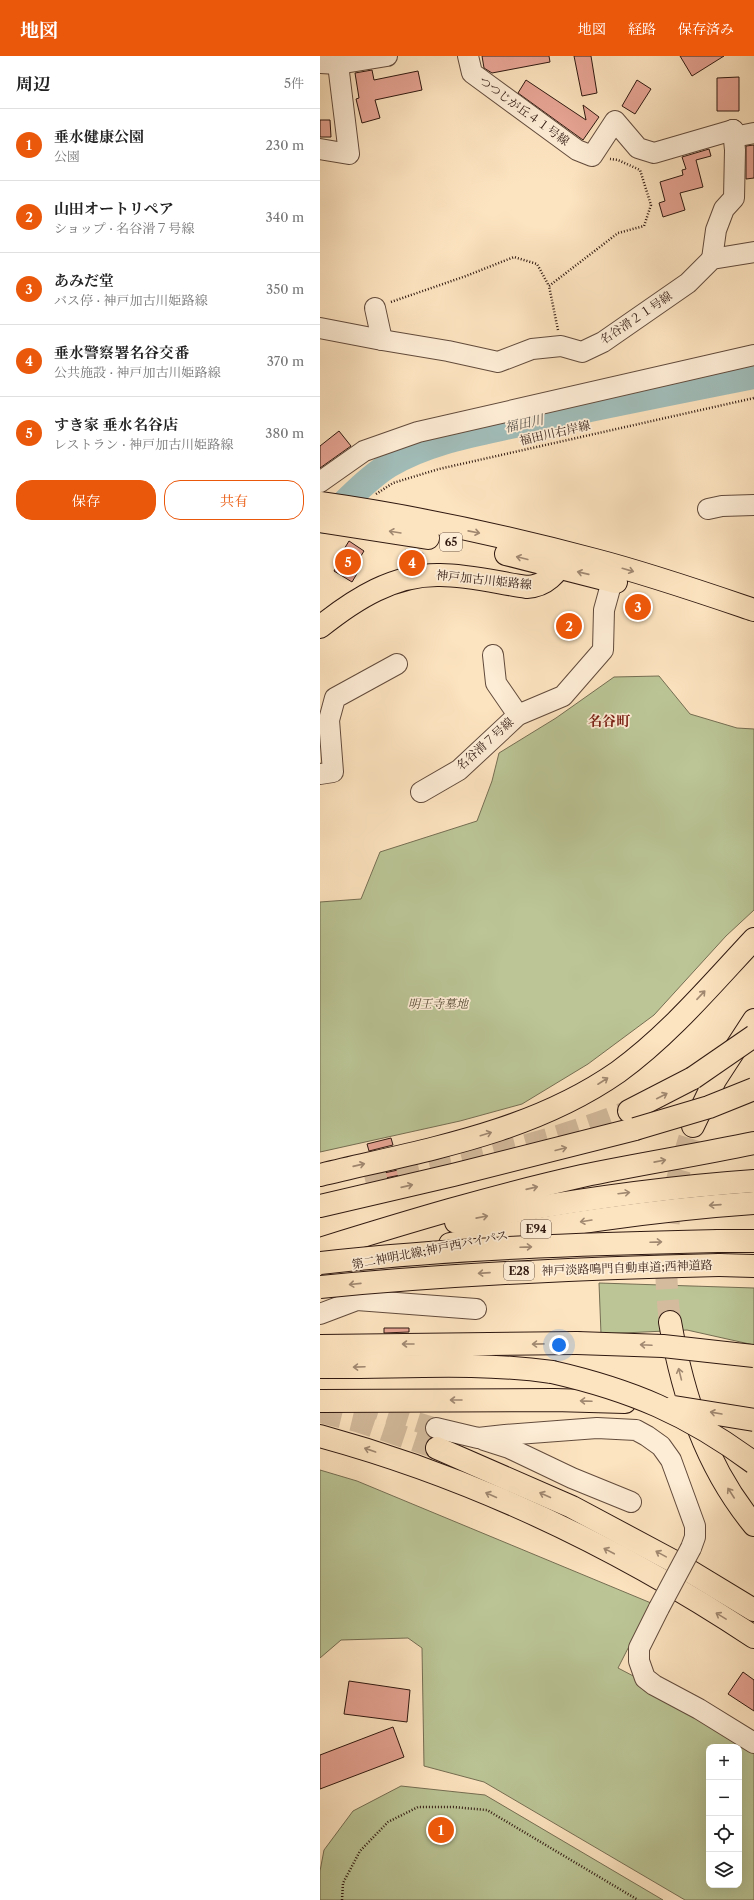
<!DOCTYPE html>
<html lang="ja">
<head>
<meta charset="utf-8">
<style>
  :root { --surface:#fff; --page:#f2f2f2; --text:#222; --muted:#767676; --line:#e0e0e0; --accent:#ea580c }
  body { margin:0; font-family:"Libre Caslon Text","Noto Serif JP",serif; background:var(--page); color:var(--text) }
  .controls { position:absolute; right:12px; bottom:12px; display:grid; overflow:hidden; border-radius:8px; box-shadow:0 4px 16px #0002 }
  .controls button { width:36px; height:36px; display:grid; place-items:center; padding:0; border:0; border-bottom:1px solid var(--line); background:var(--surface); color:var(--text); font:20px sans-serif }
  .you { position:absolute; left:239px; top:1289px; width:14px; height:14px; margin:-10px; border:3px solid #fff; border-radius:50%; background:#1a73e8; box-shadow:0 0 0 6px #1a73e833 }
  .badge { display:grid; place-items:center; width:26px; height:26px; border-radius:50%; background:var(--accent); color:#fff; font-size:13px; font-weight:700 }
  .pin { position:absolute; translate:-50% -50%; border:2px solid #fff; box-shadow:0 1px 4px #0006 }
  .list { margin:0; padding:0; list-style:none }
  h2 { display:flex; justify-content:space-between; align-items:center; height:52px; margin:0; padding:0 16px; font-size:17px }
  h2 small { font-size:13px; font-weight:400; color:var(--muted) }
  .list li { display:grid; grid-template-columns:26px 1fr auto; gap:12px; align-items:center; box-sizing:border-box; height:72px; padding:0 16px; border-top:1px solid var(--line) }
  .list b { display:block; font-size:15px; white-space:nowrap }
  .list p { margin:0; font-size:13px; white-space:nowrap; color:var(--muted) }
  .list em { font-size:13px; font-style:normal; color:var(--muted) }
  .actions { display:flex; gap:8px; padding:12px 16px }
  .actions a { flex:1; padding:9px 0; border:1px solid var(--accent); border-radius:16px; text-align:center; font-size:14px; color:var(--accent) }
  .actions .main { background:var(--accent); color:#fff }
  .icon { flex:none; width:22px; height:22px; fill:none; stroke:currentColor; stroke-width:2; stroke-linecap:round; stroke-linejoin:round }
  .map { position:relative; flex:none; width:434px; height:1844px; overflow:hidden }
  header { display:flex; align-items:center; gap:24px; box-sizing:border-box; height:56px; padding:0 20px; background:var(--accent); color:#fff }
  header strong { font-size:19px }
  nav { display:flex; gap:22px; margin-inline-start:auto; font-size:14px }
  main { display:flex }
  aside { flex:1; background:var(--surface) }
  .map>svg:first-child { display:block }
  .green { fill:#bbc596; stroke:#756e53; fill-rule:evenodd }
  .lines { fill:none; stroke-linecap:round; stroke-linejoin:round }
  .river { stroke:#a1bdb9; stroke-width:26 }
  .building { fill:#e7a494; stroke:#2f1810 }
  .minor-tunnel { stroke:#d4bb9d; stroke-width:20; stroke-dasharray:20 10; stroke-linecap:butt }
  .highway-tunnel { stroke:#d4bb9d; stroke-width:22; stroke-dasharray:22 11; stroke-linecap:butt }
  .minor-casing { stroke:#624b3c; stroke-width:22 }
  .major-casing { stroke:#2f1810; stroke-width:24 }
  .highway-casing { stroke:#2f1810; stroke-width:24 }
  .path { stroke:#2f1810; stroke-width:2.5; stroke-dasharray:1 2; stroke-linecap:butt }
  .minor { stroke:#feedd6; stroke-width:20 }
  .major { stroke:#fde4c0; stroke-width:22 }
  .highway { stroke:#fde4c0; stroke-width:22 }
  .minor-bridge-casing { stroke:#624b3c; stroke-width:22; stroke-linecap:butt }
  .highway-bridge-casing { stroke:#2f1810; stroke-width:24; stroke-linecap:butt }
  .minor-bridge { stroke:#feedd6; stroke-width:20 }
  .highway-bridge { stroke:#fde4c0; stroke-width:22 }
  .oneway { stroke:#a08871 }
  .labels { text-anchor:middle; stroke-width:3.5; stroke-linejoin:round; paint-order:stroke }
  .shield { fill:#feedd6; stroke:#6d584b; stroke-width:1 }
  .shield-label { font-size:11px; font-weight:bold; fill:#2f1810 }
  .street-label { font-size:12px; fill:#2f1810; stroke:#feedd6 }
  .park-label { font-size:12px; font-style:italic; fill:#594c38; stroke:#feedd6 }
  .water-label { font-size:13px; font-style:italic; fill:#57524b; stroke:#feedd6 }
  .quarter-label { font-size:14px; font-weight:bold; fill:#7a1f14; stroke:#feedd6 }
</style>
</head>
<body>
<header>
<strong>地図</strong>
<nav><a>地図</a><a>経路</a><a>保存済み</a></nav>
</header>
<main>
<aside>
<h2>周辺<small>5件</small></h2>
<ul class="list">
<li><span class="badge">1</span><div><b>垂水健康公園</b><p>公園</p></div><em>230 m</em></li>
<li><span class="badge">2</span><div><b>山田オートリペア</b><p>ショップ · 名谷滑７号線</p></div><em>340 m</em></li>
<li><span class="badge">3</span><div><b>あみだ堂</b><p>バス停 · 神戸加古川姫路線</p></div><em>350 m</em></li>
<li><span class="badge">4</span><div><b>垂水警察署名谷交番</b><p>公共施設 · 神戸加古川姫路線</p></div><em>370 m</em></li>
<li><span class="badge">5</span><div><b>すき家 垂水名谷店</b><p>レストラン · 神戸加古川姫路線</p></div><em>380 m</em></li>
</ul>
<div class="actions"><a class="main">保存</a><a>共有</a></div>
</aside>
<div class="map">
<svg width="434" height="1844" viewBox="0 0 434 1844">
  <rect width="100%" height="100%" fill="#fde4c0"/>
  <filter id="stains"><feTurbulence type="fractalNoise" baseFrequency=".005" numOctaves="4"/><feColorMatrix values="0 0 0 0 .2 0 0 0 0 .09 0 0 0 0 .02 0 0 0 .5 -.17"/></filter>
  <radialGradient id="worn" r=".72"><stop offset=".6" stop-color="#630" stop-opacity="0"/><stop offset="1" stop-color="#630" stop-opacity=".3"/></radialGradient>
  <g class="green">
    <path d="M339,620L370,658L417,672L434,673V854L406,880L334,959L268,1008L202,1048L140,1065L0,1096V846L41,843L60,796L157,765L172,725L179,697L236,662L294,621Z"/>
    <path d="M279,1227L434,1232V1289L367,1274L281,1278Z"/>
    <path d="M0,1414L37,1425L331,1547L298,1612L434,1683V1844H365L164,1726L104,1710L102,1592L88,1582L21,1584L0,1602ZM389,1691H419V1829H389Z"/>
    <path d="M81,1730L165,1739L343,1844H0V1815L4,1794L33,1755Z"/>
  </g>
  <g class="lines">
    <path class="river" d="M5,465C26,446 45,424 69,409C111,384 161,377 208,366C283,350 358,335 434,320"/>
  </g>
  <g class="building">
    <path d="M162,0H229L230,6L172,17L164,12Z"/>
    <path d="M254,0H271L277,37L262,40Z"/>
    <path d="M360,0H404L372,20Z"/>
    <path d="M52,14L54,24L98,15L102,34L55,44L60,62L42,67L36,43L39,42L35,17Z"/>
    <path d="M419,21V55H397V22Z"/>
    <path d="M206,24L266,64L263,49L279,61L263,84L198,37Z"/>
    <path d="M317,24L331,33L315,58L302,50Z"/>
    <path d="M0,64H10L11,81H0Z"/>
    <path d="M434,89V122L426,123V90Z"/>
    <path d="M389,93L391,100L376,104L383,131L360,137L365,154L343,161L339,147L345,145L340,126L363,119L362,114L366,113L362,101Z"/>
    <path d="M19,375L31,390L0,412V390Z"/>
    <path d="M29,485L44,495L36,508L41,511L32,526L14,515L20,505L18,503Z"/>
    <path d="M85,494L103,497L101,507L83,511Z"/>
    <path d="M71,1082L73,1089L49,1095L47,1088Z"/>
    <path d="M78,1114L80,1119L56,1124L55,1119Z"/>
    <path d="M64,1272H89V1276L64,1277Z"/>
    <path d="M423,1616L434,1624V1655L408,1638Z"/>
    <path d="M29,1625L90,1634L87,1666L24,1658Z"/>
    <path d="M73,1671L84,1701L0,1733V1699Z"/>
  </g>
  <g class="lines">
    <path class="minor-tunnel" d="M40,1348L116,1372"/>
    <g class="highway-tunnel">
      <path d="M46,1128C134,1107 225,1089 309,1055"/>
      <path d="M350,1266C345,1225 344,1182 353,1141C358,1117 366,1094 373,1070"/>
      <path d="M0,1356L37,1365L117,1392"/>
    </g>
    <defs>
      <g id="minor">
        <path d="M148,0L152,17L257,94L272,100L295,65L318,92L334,97L413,74"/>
        <path d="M0,7L18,8L67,0"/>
        <path d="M413,74L419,80L434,77"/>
        <path d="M0,93L29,98L18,8"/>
        <path d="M392,203L396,174L404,153L414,142L415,94L413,74"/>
        <path d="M55,252L62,284"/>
        <path d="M0,272L62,284L128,295L178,306L212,293L241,290L262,296L283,286L368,227L392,203L434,196"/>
        <path d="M0,426L44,395L98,376L434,299"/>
        <path d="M388,453L402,450L434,449"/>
        <path d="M173,599L176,627L198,659"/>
        <path d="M0,718L13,716L9,664L15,642L77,608"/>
        <path d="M101,736L139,714L198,659L243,640L283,594L284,554L292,525"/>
        <path d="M0,1258L37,1244L156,1253"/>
        <path d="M116,1372L158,1382L185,1379L277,1372L316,1374L327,1380L341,1390L351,1404L375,1470V1481L371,1492"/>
        <path d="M164,1384L189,1392L252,1422L311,1446"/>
        <path d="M339,1552L319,1592V1605L325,1622L334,1629L379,1653L434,1687"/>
      </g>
      <g id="major">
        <path d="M0,447C92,460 185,480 275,504C329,518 381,536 434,554"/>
        <path d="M0,465L108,482"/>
        <path d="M186,498L296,526"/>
        <path d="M0,571C35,543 74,518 120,519C149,519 179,527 207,531C225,530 238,518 243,501"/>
      </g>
      <g id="highway">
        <path d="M309,1055L373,1022"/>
        <path d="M373,1070L395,1024L434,964"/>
        <path d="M0,1119C103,1094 209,1078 298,1016C349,979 391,929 434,883"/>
        <path d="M0,1150L133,1119L315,1073"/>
        <path d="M136,1166C235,1147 334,1132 434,1125"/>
        <path d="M398,1185H434"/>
        <path d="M130,1188C231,1170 332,1154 434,1147"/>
        <path d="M0,1193C87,1166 173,1140 262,1120C319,1108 377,1099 434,1087"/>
        <path d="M399,1209L434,1210"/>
        <path d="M350,1266C363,1340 386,1411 434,1469"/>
        <path d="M0,1290L257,1287"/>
        <path d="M0,1311C78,1312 154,1305 232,1316"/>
        <path d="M0,1345L234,1344L305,1346"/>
        <path d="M0,1380C154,1422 301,1493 434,1581"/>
        <path d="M117,1392L252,1451L353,1505L434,1554"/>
      </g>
    </defs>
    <use href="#minor" class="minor-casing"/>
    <use href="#major" class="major-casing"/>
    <use href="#highway" class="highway-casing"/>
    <g class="path">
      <path d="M71,246L146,220L194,201L217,208L229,230"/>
      <path d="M238,274L229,230L298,177L324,170L331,149L320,114L298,104L290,103"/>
      <path d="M56,438L73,427L119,413L434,342"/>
      <path d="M22,1844L23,1827L40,1795L68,1766L98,1751H133L167,1754L318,1844"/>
    </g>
    <use href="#minor" class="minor"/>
    <use href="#major" class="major"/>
    <use href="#highway" class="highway"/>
    <defs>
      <path id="minor-bridge" d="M339,1552L371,1492"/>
      <g id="highway-bridge">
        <path d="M373,1022L434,980"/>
        <path d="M315,1073L389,1051L434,1033"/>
        <path d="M0,1207C132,1192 265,1188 398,1185"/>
        <path d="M0,1231C133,1218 266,1212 399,1209"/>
        <path d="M257,1287L343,1290L434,1300"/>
        <path d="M232,1316C311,1334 368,1358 434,1407"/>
        <path d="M354,1351L434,1364"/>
      </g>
    </defs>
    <use href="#minor-bridge" class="minor-bridge-casing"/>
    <use href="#highway-bridge" class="highway-bridge-casing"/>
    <use href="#minor-bridge" class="minor-bridge"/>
    <use href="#highway-bridge" class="highway-bridge"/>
  </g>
  <defs><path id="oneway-shaft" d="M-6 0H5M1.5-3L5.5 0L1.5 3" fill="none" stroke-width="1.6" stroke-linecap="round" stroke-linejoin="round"/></defs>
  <g class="oneway">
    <use href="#oneway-shaft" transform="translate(75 476) rotate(-171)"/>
    <use href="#oneway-shaft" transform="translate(154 476) rotate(11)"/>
    <use href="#oneway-shaft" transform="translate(202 502) rotate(-166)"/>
    <use href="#oneway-shaft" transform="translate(308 514) rotate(16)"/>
    <use href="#oneway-shaft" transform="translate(263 517) rotate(-167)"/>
    <use href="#oneway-shaft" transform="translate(381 939) rotate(-47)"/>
    <use href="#oneway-shaft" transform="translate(283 1025) rotate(-33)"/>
    <use href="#oneway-shaft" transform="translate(342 1040) rotate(-27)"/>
    <use href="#oneway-shaft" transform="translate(166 1078) rotate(-17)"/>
    <use href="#oneway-shaft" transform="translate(241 1093) rotate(-14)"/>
    <use href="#oneway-shaft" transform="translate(340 1105) rotate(-11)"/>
    <use href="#oneway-shaft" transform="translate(39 1109) rotate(-13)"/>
    <use href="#oneway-shaft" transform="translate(87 1130) rotate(-13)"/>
    <use href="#oneway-shaft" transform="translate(212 1132) rotate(-13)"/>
    <use href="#oneway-shaft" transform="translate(304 1137) rotate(-7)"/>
    <use href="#oneway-shaft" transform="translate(395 1149) rotate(176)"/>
    <use href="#oneway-shaft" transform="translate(162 1161) rotate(-11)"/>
    <use href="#oneway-shaft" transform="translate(266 1165) rotate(171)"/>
    <use href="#oneway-shaft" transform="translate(336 1186) rotate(-2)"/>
    <use href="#oneway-shaft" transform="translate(206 1191) rotate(-2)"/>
    <use href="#oneway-shaft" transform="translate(164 1217) rotate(176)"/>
    <use href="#oneway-shaft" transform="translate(35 1228) rotate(174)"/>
    <use href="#oneway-shaft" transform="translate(88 1288) rotate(180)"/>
    <use href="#oneway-shaft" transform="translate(218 1288) rotate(179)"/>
    <use href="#oneway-shaft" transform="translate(326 1289) rotate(-177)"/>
    <use href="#oneway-shaft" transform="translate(39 1311) rotate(178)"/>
    <use href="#oneway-shaft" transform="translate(360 1318) rotate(-104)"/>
    <use href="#oneway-shaft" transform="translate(136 1344) rotate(180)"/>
    <use href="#oneway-shaft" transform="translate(266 1345) rotate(-178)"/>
    <use href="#oneway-shaft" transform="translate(396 1357) rotate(-170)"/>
    <use href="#oneway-shaft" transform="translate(50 1394) rotate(-161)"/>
    <use href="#oneway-shaft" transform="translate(411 1437) rotate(-123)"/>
    <use href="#oneway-shaft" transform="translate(171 1439) rotate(-156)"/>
    <use href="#oneway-shaft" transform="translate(225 1439) rotate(-156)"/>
    <use href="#oneway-shaft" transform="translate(289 1495) rotate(-152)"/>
    <use href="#oneway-shaft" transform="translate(341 1498) rotate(-151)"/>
    <use href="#oneway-shaft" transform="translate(401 1560) rotate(-149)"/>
  </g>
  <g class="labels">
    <g class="shield">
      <rect x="120" y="477" width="22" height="18" rx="3"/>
      <rect x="201" y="1164" width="30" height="18" rx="3"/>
      <rect x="184" y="1206" width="30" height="18" rx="3"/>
    </g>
    <g class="shield-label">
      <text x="131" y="490">65</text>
      <text x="216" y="1177">E94</text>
      <text x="199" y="1219">E28</text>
    </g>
    <g class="street-label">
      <text transform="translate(204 55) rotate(36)" y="4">つつじが丘４１号線</text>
      <text transform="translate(316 262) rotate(-34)" y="4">名谷滑２１号線</text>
      <text transform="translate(235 377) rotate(-13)" y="4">福田川右岸線</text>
      <text transform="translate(164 524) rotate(6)" y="4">神戸加古川姫路線</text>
      <text transform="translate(165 688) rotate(-42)" y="4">名谷滑７号線</text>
      <text transform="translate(110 1194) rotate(-11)" y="4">第二神明北線;神戸西バイパス</text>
      <text transform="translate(307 1212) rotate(-2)" y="4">神戸淡路鳴門自動車道;西神道路</text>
    </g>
    <g class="park-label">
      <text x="118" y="952">明王寺墓地</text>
    </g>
    <g class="water-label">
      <text transform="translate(204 367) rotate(-13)" y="5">福田川</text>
    </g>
    <g class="quarter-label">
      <text x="289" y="670">名谷町</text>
    </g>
  </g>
  <rect width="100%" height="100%" filter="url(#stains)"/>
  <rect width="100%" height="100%" fill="url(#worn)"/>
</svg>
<div class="controls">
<button>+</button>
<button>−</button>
<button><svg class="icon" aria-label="locate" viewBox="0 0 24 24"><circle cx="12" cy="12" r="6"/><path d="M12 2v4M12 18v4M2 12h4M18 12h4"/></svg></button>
<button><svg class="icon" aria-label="layers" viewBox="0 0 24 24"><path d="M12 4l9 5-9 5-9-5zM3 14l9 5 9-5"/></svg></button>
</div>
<div class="you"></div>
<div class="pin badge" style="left:121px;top:1774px">1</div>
<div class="pin badge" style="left:249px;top:570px">2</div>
<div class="pin badge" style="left:318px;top:551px">3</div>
<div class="pin badge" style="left:92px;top:507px">4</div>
<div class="pin badge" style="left:28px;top:506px">5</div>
</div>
</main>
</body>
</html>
